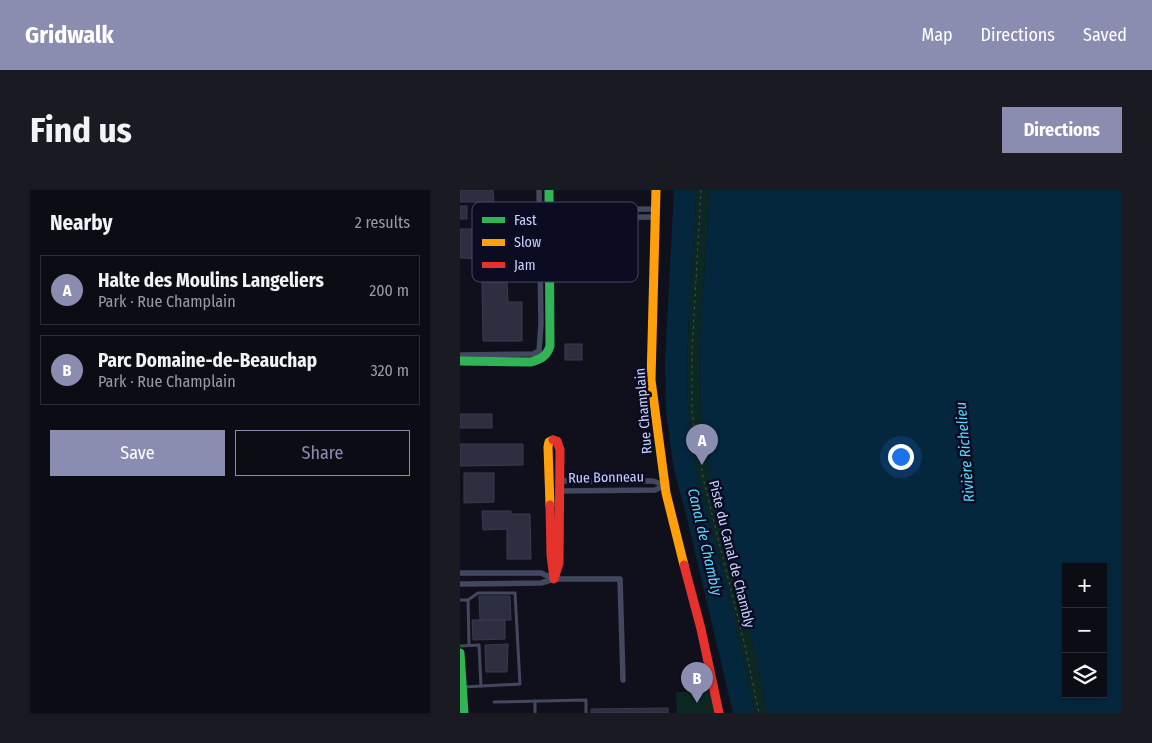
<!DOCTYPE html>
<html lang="en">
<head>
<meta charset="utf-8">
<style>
  :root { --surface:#0c0c15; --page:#1a1a22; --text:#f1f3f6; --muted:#9a9ba0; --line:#2c2c34; --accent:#8a8db0 }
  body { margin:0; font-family:"Fira Sans Condensed",sans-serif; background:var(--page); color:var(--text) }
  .controls { position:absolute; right:15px; bottom:15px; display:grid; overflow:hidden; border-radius:0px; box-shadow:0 1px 4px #0004 }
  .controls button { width:45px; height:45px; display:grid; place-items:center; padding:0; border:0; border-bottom:1px solid var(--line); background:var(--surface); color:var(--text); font:25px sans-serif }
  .you { position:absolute; left:440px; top:266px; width:18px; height:18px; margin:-12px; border:4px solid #fff; border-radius:50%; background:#1a73e8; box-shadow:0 0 0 8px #1a73e833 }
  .badge { display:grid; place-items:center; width:32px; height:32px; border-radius:50%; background:var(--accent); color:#fff; font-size:16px; font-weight:700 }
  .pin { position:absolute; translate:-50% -41px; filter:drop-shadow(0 1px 2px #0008) }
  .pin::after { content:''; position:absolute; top:26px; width:18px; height:15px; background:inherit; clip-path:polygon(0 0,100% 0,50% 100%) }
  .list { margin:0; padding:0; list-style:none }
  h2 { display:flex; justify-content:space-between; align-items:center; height:65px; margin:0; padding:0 20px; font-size:21px }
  h2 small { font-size:16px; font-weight:400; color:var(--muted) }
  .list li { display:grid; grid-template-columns:32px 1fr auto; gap:15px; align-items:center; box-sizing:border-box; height:70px; margin:0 10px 10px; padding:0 10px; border:1px solid var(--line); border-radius:0px }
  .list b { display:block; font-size:19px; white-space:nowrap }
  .list p { margin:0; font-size:16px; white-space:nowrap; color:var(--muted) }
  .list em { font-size:16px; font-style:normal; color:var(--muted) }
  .actions { display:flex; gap:10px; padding:15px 20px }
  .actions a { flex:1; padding:11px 0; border:1px solid var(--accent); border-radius:0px; text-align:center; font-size:18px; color:var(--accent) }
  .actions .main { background:var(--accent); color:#fff }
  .icon { flex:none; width:28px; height:28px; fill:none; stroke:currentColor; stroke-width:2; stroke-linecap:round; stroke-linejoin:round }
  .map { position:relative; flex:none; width:662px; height:523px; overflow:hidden; border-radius:0px }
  header { display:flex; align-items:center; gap:30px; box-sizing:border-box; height:70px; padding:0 25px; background:var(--accent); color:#fff }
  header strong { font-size:24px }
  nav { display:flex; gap:28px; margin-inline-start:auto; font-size:18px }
  .intro { display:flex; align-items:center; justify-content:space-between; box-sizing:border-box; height:120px; padding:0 30px }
  h1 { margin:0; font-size:35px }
  .button { padding:12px 22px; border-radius:0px; background:var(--accent); color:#fff; font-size:18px; font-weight:700 }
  main { display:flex; gap:30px; padding:0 30px }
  aside { flex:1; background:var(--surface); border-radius:0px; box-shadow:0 1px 4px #0004 }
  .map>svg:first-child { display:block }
  .green { fill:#0d2822 }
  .water { fill:#05273e; fill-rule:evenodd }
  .building { fill:#2d2e3f; stroke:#393b51 }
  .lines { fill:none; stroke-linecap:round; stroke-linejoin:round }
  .path { stroke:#41575e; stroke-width:1; stroke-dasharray:2.5 4; stroke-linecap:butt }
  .lane { stroke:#43485e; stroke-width:3 }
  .street { stroke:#43485e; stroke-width:5.5 }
  .fast { stroke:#30b455; stroke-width:9 }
  .slow { stroke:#ff9f0a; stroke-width:9 }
  .jam { stroke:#e5322d; stroke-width:9 }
  .labels { text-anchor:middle; stroke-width:5; stroke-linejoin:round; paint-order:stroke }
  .street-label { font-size:14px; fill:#cbd1ff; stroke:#0b0c21 }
  .water-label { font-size:15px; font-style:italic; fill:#59daff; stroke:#0b0c21 }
  .key { fill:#0b0c21; stroke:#454764; stroke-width:1 }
  .key-label { font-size:14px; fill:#cbd1ff }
</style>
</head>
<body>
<header>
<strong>Gridwalk</strong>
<nav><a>Map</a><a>Directions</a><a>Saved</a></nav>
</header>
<div class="intro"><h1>Find us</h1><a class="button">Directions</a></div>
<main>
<aside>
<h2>Nearby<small>2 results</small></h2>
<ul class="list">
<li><span class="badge">A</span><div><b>Halte des Moulins Langeliers</b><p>Park · Rue Champlain</p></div><em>200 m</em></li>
<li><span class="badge">B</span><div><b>Parc Domaine-de-Beauchap</b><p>Park · Rue Champlain</p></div><em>320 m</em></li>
</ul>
<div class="actions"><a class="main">Save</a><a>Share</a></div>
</aside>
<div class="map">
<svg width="662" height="523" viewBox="0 0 662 523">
  <rect width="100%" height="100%" fill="#10101c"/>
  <g class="green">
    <path d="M236,0H250L240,148L241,232L251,293L297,470L307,523H295C284,472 273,422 260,371C249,329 235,286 230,242C222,162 234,81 236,0Z"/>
    <path d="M255,501L259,523H217L216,502Z"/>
  </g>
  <g class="water">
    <path d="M214,0H236C234,81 222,161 230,242C235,286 249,329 260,371C273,422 284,472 295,523H273L226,324L214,280L206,222L205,172Z"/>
    <path d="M250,0H662V523H307L297,470L251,293L241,232L240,148ZM606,377H643V504H606Z"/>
  </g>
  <g class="building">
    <path d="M0,0H33L34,12H0Z"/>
    <rect x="0" y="16" width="7" height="13"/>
    <path d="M0,39H33V69L0,68Z"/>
    <path d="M22,92H47L48,112H62V151H23Z"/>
    <rect x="105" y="154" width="17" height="16"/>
    <rect x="0" y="224" width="32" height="14"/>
    <path d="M0,254H63V275L0,276Z"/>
    <path d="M4,283H34V312L4,313Z"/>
    <path d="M22,321H51V324H70L71,369H47V339L23,340Z"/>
    <path d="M19,406H50L51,430H20Z"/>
    <path d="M12,430H45V449L13,450Z"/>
    <path d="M48,454L47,482H26L25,455Z"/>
    <path d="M208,518V523H131V519Z"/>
  </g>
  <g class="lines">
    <path class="path" d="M241,0L232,162V224L244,292L285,456L299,523"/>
    <g class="lane">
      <path d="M0,410H8L18,403H55L60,494L3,497"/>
      <path d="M8,410L9,455"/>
      <path d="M0,456L19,455L21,496"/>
      <path d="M34,512L126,510V523"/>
      <path d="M75,523V511"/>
    </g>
    <g class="street">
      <path d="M88,20L196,19"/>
      <path d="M79,28L195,27"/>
      <path d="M0,165L73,164L79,161L81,134L79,0"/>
      <path d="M98,291H193L205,295"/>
      <path d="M98,301L195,300L205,295"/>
      <path d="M0,383H81L94,389"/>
      <path d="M0,394L81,393L94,389H160L163,490"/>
    </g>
    <g class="fast">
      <path d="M0,171L71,172C81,169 87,166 90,156L89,0"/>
      <path d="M0,463L4,523"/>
    </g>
    <g class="slow">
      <path d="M196,0L191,190L206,303L224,375"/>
      <path d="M90,315L88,257L89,252L93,250"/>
    </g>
    <g class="jam">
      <path d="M90,315L91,365L94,389L99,373L100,260L97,251L93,250"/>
      <path d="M224,375L241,439L259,523"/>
    </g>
  </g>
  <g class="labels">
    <g class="street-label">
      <text transform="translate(183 221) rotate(-95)" y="5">Rue Champlain</text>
      <text transform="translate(146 287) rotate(-1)" y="5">Rue Bonneau</text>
      <text transform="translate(272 364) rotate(76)" y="5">Piste du Canal de Chambly</text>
    </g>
    <g class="water-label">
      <text transform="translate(505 262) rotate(-95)" y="5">Rivière Richelieu</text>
      <text transform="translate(245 352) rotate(77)" y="5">Canal de Chambly</text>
    </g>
  </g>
  <rect x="12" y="12" width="166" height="80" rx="8" class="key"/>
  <rect x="22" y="27" width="23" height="6" fill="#30b455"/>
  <rect x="22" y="49" width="23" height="7" fill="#ff9f0a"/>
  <rect x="22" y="72" width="23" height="6" fill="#e5322d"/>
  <g class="key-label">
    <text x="54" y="35">Fast</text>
    <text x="54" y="57">Slow</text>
    <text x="54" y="80">Jam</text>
  </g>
</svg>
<div class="controls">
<button>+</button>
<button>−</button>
<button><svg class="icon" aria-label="layers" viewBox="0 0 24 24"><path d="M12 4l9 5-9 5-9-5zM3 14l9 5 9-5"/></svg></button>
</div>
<div class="you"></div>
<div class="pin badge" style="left:242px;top:275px">A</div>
<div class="pin badge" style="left:237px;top:513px">B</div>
</div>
</main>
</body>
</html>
